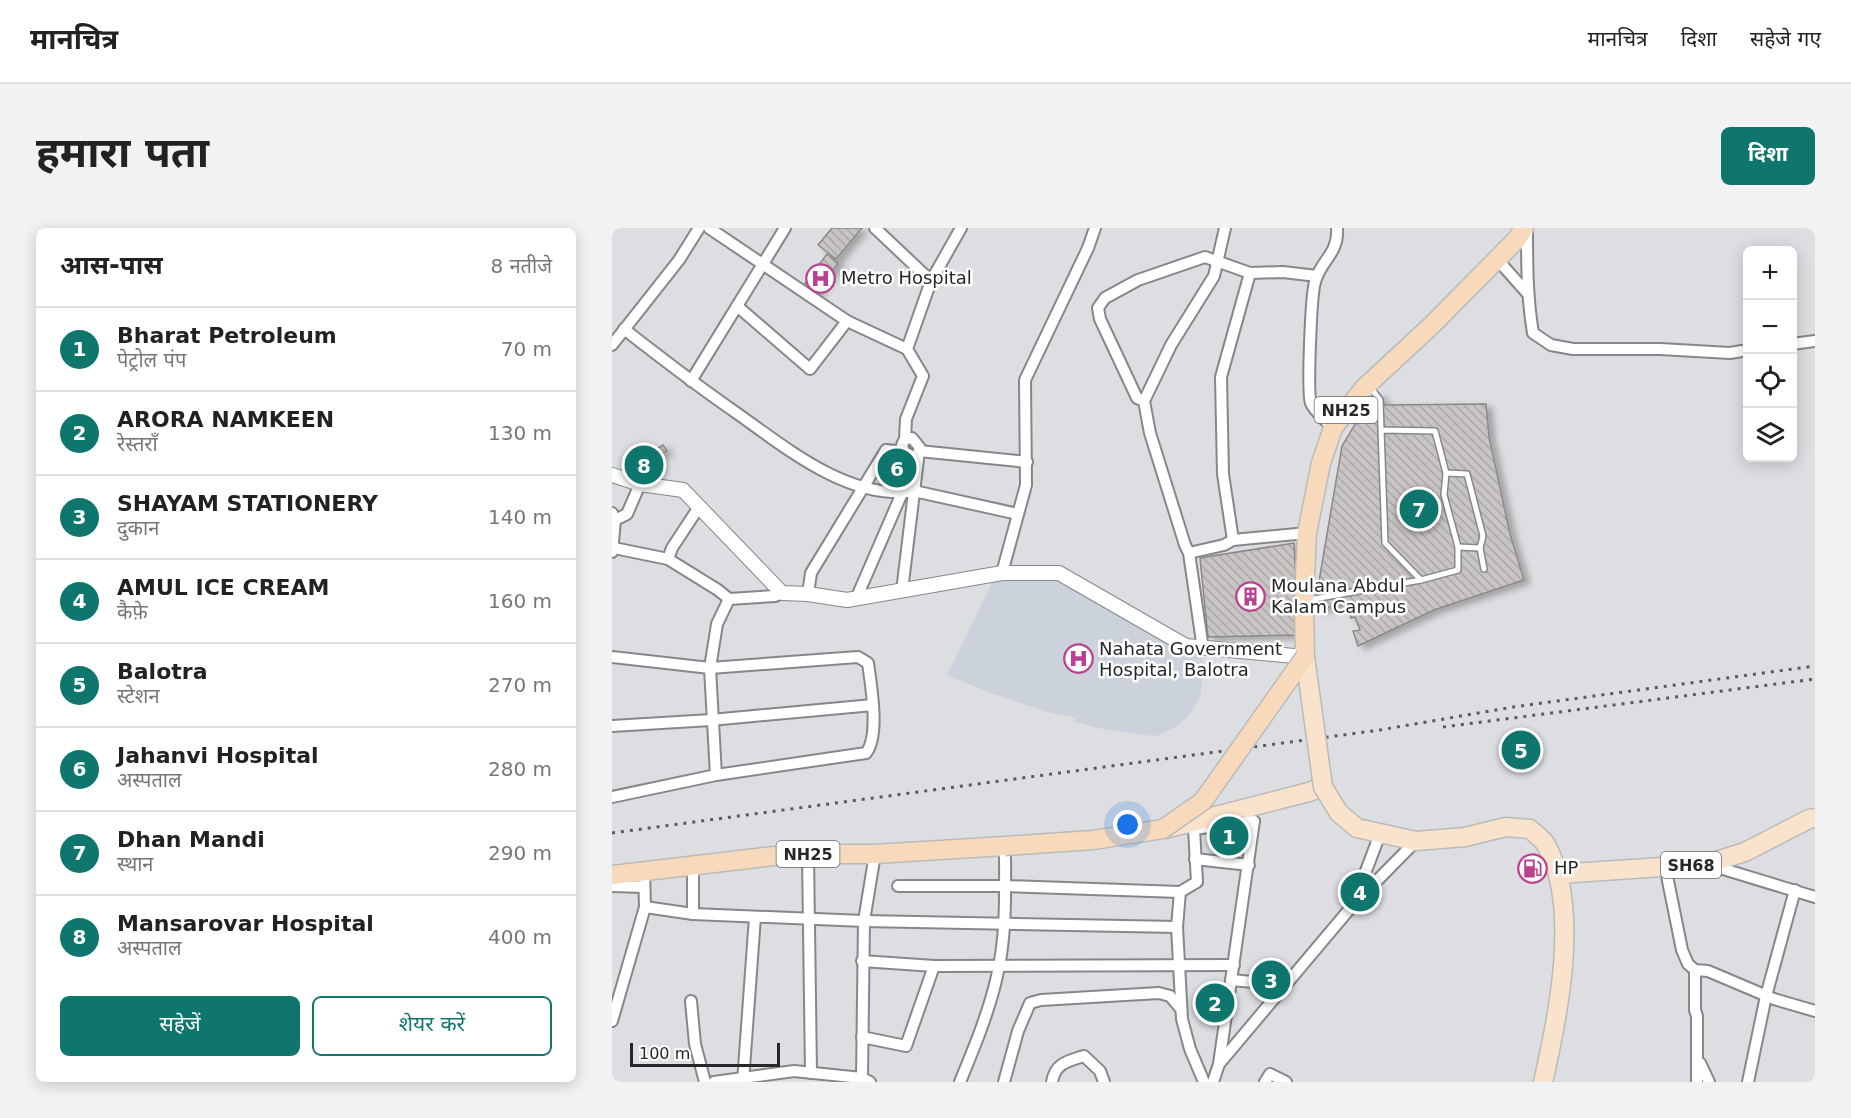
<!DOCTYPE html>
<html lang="hi">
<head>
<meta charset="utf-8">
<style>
  :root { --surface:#fff; --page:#f2f2f2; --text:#222; --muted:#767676; --line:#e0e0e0; --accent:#0f766e }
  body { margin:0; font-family:"DejaVu Sans","Noto Sans Devanagari",sans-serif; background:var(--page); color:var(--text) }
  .controls { position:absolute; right:18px; top:18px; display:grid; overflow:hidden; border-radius:9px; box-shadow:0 3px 15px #0003 }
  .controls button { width:54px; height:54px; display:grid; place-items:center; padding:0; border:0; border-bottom:2px solid var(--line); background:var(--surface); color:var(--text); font:30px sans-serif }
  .scale { position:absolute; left:18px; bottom:15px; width:150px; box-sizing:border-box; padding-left:6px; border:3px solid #262728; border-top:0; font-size:16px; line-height:21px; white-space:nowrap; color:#262728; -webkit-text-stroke:4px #fff; paint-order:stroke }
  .you { position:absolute; left:516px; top:597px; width:21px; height:21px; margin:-15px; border:4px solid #fff; border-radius:50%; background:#1a73e8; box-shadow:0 0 0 9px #1a73e833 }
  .badge { display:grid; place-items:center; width:39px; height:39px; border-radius:50%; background:var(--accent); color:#fff; font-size:20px; font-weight:700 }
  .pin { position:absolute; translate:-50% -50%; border:3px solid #fff; box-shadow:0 2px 6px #0006 }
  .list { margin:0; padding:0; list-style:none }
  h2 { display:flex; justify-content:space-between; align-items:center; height:78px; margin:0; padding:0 24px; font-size:26px }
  h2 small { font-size:20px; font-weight:400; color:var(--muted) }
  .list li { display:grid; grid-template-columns:39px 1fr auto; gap:18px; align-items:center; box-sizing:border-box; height:84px; padding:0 24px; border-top:2px solid var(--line) }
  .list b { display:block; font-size:22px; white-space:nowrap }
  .list p { margin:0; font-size:20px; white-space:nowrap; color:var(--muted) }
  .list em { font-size:20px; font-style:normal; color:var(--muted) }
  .actions { display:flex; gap:12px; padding:18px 24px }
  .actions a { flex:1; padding:14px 0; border:2px solid var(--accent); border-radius:9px; text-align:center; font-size:21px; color:var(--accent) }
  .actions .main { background:var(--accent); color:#fff }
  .icon { flex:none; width:33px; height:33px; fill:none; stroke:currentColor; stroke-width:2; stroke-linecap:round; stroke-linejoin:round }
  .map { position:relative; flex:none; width:1203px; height:854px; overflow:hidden; border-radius:9px }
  header { display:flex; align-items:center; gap:36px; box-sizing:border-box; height:84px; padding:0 30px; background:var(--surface); border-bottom:2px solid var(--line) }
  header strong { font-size:28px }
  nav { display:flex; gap:33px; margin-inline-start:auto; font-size:21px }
  .intro { display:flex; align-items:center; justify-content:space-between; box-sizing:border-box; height:144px; padding:0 36px }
  h1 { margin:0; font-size:42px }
  .button { padding:15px 27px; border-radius:9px; background:var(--accent); color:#fff; font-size:21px; font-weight:700 }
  main { display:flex; gap:36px; padding:0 36px }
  aside { flex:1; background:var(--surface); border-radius:9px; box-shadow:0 3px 15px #0003 }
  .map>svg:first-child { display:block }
  .built { fill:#cbd2db }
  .building { fill:url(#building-back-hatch); stroke:#8c8887; stroke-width:1.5; filter:url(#shadow) }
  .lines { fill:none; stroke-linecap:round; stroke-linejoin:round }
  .service-casing { stroke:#85878a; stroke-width:8 }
  .minor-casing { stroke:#85878a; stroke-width:14 }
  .tertiary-casing { stroke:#85878a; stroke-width:16 }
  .primary-casing { stroke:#bababa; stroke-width:21 }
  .trunk-casing { stroke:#bababa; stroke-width:21 }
  .service { stroke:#fff; stroke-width:5 }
  .minor { stroke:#fff; stroke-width:10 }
  .tertiary { stroke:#fff; stroke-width:14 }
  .primary { stroke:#f9e3cd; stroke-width:18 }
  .trunk { stroke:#f7dabc; stroke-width:18 }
  .rail { stroke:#595a5c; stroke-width:3; stroke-dasharray:3 6; stroke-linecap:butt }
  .primary-bridge-casing { stroke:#bababa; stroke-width:21; stroke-linecap:butt }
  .trunk-bridge-casing { stroke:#bababa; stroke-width:21; stroke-linecap:butt }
  .primary-bridge { stroke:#f9e3cd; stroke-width:18 }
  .trunk-bridge { stroke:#f7dabc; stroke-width:18 }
  .labels { text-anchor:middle; stroke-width:5; stroke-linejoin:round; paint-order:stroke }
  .shield { fill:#fff; stroke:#676868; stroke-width:1.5 }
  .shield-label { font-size:16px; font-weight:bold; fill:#262728 }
  .poi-label { font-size:18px; fill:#262728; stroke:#fff; text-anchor:start }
</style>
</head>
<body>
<header>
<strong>मानचित्र</strong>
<nav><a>मानचित्र</a><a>दिशा</a><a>सहेजे गए</a></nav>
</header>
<div class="intro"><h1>हमारा पता</h1><a class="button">दिशा</a></div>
<main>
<aside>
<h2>आस-पास<small>8 नतीजे</small></h2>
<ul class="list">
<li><span class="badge">1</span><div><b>Bharat Petroleum</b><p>पेट्रोल पंप</p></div><em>70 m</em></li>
<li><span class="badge">2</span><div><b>ARORA NAMKEEN</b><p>रेस्तराँ</p></div><em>130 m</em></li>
<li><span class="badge">3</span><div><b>SHAYAM STATIONERY</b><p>दुकान</p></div><em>140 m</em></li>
<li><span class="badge">4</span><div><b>AMUL ICE CREAM</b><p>कैफ़े</p></div><em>160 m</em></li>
<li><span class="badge">5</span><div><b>Balotra</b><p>स्टेशन</p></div><em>270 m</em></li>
<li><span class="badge">6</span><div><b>Jahanvi Hospital</b><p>अस्पताल</p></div><em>280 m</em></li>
<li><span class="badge">7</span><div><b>Dhan Mandi</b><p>स्थान</p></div><em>290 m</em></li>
<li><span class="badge">8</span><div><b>Mansarovar Hospital</b><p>अस्पताल</p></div><em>400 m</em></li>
</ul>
<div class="actions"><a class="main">सहेजें</a><a>शेयर करें</a></div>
</aside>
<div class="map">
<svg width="1203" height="854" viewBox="0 0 1203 854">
  <defs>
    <pattern id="building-back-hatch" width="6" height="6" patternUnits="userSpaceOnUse" patternTransform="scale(1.5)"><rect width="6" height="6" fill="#c8c4c3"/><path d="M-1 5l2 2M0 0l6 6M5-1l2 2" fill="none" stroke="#aca8a8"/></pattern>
    <filter id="shadow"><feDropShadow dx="6" dy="3.5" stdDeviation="3" flood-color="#0004"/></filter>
  </defs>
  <rect width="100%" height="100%" fill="#dcdee1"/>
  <path class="built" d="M447,347L588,423L591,435L589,465L586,473L576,488L565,498L548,507L540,508L485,500L463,494V490L435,484L379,465L335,447L382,351Z"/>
  <g class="building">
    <path d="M220,0H250L224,31L206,17Z"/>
    <path d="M215,26L226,35L203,67L191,58Z"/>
    <path d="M767,165L773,177L874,176L877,209L898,306L912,352L822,382L746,418L741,403L748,402L743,389L739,390L735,376L706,381L705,365L730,218L754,178Z"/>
    <path d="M51,217L55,223L43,229L46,233L39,246L17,238Z"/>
    <path d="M277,225L301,232L293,256L270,249Z"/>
    <path d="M682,315L687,407L596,409L588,330Z"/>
  </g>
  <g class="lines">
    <defs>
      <g id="service">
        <path d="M759,160L768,172L773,315L809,352L846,342V319L832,267L834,245L823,203L769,202"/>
        <path d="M834,245L855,246L871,308L868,320L846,319"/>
        <path d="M868,320L872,341"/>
        <path d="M696,372L809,352"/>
      </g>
      <g id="minor">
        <path d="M97,0L235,93L295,121"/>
        <path d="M263,0L319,53"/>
        <path d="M915,0C915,35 915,70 921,105L939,117L961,121H1048L1118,125L1136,122"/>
        <path d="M885,31L916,66"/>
        <path d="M125,78L198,141L235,93"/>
        <path d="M12,101C49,130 87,159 126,186C174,220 238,273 302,263L406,286"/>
        <path d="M1180,116L1203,113"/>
        <path d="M0,117L67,32L87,0"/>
        <path d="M79,153L173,0"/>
        <path d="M532,173L525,170L488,91L486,80L493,70L526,52L593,29L638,45L671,44L705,48"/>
        <path d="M721,200C715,193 702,184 699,175C695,166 699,67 703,54C708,33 727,26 725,0"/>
        <path d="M300,210L308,220L307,225L302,229L292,224L290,217L293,211Z"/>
        <path d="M293,211L294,191L311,148L295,121L319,53L349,0"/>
        <path d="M0,285L3,292L0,324"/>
        <path d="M3,292L15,286L28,256"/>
        <path d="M621,312L611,246L609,149L638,45"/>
        <path d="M2,320L56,331L106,362L117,371L163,368L170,365"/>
        <path d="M577,325L612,317L621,312L695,305"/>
        <path d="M56,331L60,320L87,279"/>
        <path d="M390,345L414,257L413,152L476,20L483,0"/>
        <path d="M290,363L307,223L415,234"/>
        <path d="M196,366L199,345L274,222L292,224"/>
        <path d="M244,371L290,265"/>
        <path d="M591,421L577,325L573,317L538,205L532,173L559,117L602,48L613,0"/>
        <path d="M0,429L98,440L246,429L256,435C259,457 268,508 254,525L104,547L0,569"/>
        <path d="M0,498L99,492L261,477"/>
        <path d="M104,547L98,440L105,396L117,371"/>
        <path d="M196,626L199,845"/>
        <path d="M583,631L637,637"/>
        <path d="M1098,637L1203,669"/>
        <path d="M1053,638L1070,722L1076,736L1083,742L1096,743L1162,771L1203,783"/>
        <path d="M0,658L32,659"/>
        <path d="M286,658H393L568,664"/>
        <path d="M745,673L804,613"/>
        <path d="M33,679L81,686L252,693L565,699"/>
        <path d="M81,686V636"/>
        <path d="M250,733L322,738L622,737"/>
        <path d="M1083,742V782L1085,788V854"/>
        <path d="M619,752L674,757"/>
        <path d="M79,773L83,816L93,854"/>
        <path d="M0,793L33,679L32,643"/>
        <path d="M250,809L294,818L322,738"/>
        <path d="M1088,835L1097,854"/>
        <path d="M607,836L741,677L768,606"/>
        <path d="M250,850L252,693L263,626"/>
        <path d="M102,854L182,843L250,850L258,854"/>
        <path d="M131,854L143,689"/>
        <path d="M348,854C362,820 377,784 385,748C395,706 393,660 393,618"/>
        <path d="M392,854L406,803L418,775L429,772L547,765L558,768L569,781"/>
        <path d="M440,854C443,835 456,833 472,828L488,843L492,854"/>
        <path d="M592,854L578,821L570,791L565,699L568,664L585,654L582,601L642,593L607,836L601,854"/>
        <path d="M653,854L658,846L674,854"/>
        <path d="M1136,854L1154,768L1183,662"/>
      </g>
      <path id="tertiary" d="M0,247L28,256L71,262L170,365L196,366L235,372L390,345H447L574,418L693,429"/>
      <g id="primary">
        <path d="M745,600L804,613L853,609L894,599L918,601C923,606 931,611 934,617C969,678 946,789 931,854"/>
        <path d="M553,601L697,564L711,559"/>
        <path d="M946,646L1094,636L1133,624L1197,591L1203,590"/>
      </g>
      <g id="trunk">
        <path d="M693,429L692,372L695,305L709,235L721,200L752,160L820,97L905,11L912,0"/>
        <path d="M0,647L162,628L196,626H263L393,618"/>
      </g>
    </defs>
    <use href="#service" class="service-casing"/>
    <use href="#minor" class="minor-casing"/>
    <use href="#tertiary" class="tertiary-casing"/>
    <use href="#primary" class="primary-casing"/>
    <use href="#trunk" class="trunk-casing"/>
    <use href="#service" class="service"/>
    <use href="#minor" class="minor"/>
    <use href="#tertiary" class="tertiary"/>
    <use href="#primary" class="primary"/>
    <use href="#trunk" class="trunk"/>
    <g class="rail">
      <path d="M831,499L1203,451"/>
      <path d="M0,605L768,502L901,479L1203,438"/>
    </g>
    <defs>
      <path id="primary-bridge" d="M693,429L711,559L727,585L745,600"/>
      <path id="trunk-bridge" d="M393,618L481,612L551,601L591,573L693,429"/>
    </defs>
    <use href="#primary-bridge" class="primary-bridge-casing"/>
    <use href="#trunk-bridge" class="trunk-bridge-casing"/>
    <use href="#primary-bridge" class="primary-bridge"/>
    <use href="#trunk-bridge" class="trunk-bridge"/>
  </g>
  <defs>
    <symbol id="hospital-ring" viewBox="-11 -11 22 22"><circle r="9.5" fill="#fff" stroke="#bb4092" stroke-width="1.5"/><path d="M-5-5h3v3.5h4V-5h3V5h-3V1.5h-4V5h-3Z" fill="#bb4092"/></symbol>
    <symbol id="building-ring" viewBox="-11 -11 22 22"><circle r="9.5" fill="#fff" stroke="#bb4092" stroke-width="1.5"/><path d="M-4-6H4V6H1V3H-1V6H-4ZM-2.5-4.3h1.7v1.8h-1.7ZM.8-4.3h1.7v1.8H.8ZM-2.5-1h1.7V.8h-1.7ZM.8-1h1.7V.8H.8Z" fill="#bb4092"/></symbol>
    <symbol id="fuel-ring" viewBox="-11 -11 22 22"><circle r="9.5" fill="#fff" stroke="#bb4092" stroke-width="1.5"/><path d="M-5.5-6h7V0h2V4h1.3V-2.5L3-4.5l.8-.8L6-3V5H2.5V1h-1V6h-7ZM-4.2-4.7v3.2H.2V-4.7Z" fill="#bb4092"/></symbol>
  </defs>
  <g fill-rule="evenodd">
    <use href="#hospital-ring" x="192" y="34" width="33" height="33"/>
    <use href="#building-ring" x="622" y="352" width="33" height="33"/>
    <use href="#hospital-ring" x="450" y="414" width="33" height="33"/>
    <use href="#fuel-ring" x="904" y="624" width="33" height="33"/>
  </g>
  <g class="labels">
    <g class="shield">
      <rect x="702.5" y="169" width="63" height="26" rx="4.5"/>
      <rect x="164.5" y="613" width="63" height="26" rx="4.5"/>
      <rect x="1049" y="624" width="60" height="26" rx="4.5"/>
    </g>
    <g class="shield-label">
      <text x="734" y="188">NH25</text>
      <text x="196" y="632">NH25</text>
      <text x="1079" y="643">SH68</text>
    </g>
    <g class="poi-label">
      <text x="229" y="56">Metro Hospital</text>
      <text x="659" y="364">Moulana Abdul<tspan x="659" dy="21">Kalam Campus</tspan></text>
      <text x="487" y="427">Nahata Government<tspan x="487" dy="21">Hospital, Balotra</tspan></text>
      <text x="942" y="646">HP</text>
    </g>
  </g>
</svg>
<div class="controls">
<button>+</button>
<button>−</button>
<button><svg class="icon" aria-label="locate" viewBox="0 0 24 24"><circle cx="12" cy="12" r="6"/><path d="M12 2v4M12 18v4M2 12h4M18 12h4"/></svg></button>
<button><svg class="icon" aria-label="layers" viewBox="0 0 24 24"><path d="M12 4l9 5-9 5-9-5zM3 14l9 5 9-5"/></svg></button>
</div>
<div class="scale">100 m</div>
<div class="you"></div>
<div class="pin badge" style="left:617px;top:608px">1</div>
<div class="pin badge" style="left:603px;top:775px">2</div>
<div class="pin badge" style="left:659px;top:752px">3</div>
<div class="pin badge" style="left:748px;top:664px">4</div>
<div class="pin badge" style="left:909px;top:522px">5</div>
<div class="pin badge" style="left:285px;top:240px">6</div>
<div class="pin badge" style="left:807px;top:281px">7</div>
<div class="pin badge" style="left:32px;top:237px">8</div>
</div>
</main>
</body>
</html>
